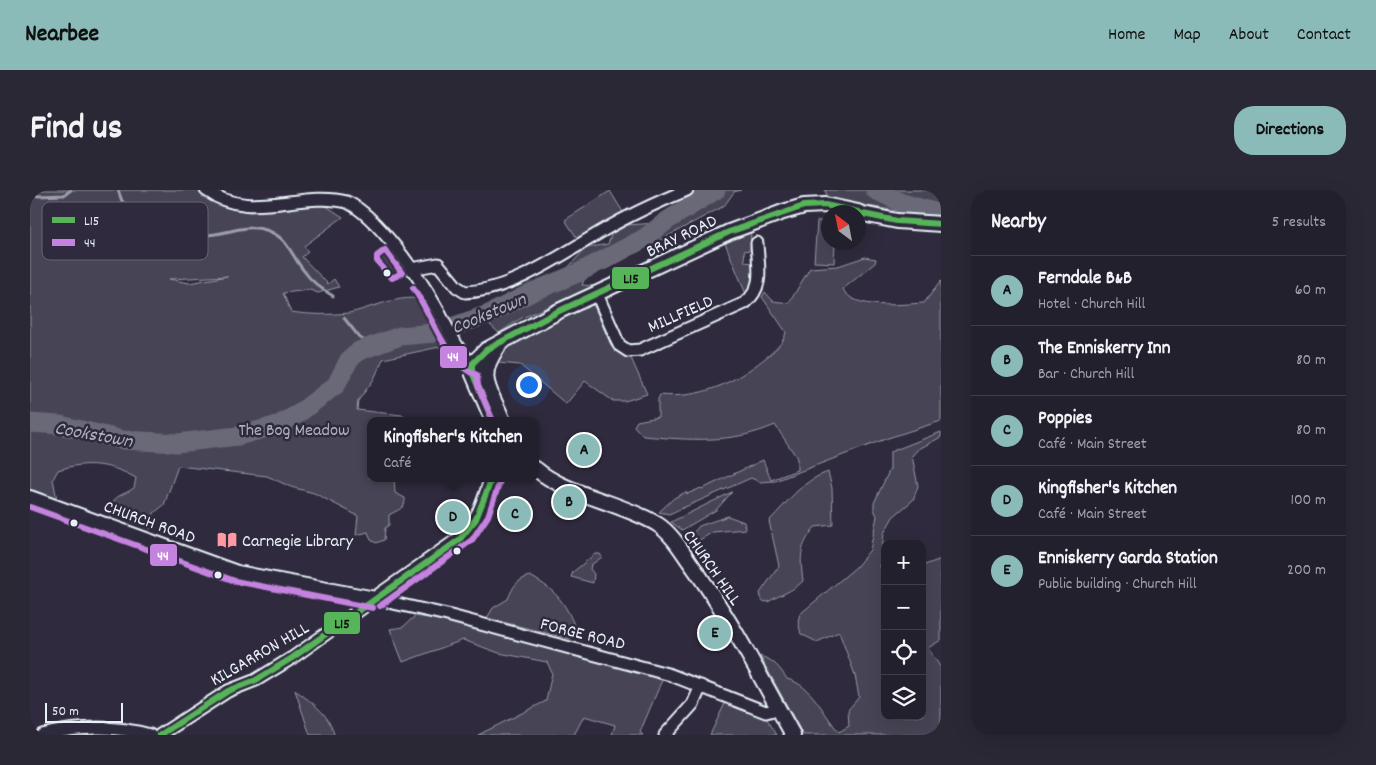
<!DOCTYPE html>
<html lang="en">
<head>
<meta charset="utf-8">
<style>
  :root { --surface:#23202e; --page:#2b2836; --text:#f1f3f6; --muted:#a3a3aa; --line:#403e4a; --accent:#8bbbb9 }
  body { margin:0; font-family:Dekko,sans-serif; background:var(--page); color:var(--text) }
  .controls { position:absolute; right:15px; bottom:15px; display:grid; overflow:hidden; border-radius:10px; box-shadow:0 5px 20px #0002 }
  .controls button { width:45px; height:45px; display:grid; place-items:center; padding:0; border:0; border-bottom:1px solid var(--line); background:var(--surface); color:var(--text); font:25px sans-serif }
  .compass { position:absolute; left:791px; top:15px; width:45px; height:45px; border-radius:50%; background:var(--surface); box-shadow:0 5px 20px #0002; rotate:328deg }
  .scale { position:absolute; left:15px; bottom:12px; width:78px; box-sizing:border-box; padding-left:5px; border:2px solid #e8f1f8; border-top:0; font-size:14px; line-height:18px; white-space:nowrap; color:#e8f1f8; -webkit-text-stroke:4px #2f2a3d; paint-order:stroke }
  .you { position:absolute; left:498px; top:194px; width:18px; height:18px; margin:-12px; border:4px solid #fff; border-radius:50%; background:#1a73e8; box-shadow:0 0 0 8px #1a73e833 }
  .badge { display:grid; place-items:center; width:32px; height:32px; border-radius:50%; background:var(--accent); color:#111; font-size:16px; font-weight:700 }
  .pin { position:absolute; translate:-50% -50%; border:2px solid #fff; box-shadow:0 1px 5px #0006 }
  .popup { position:absolute; left:337px; top:227px; width:172px; height:65px; box-sizing:border-box; display:grid; place-content:center; border-radius:10px; background:var(--surface); filter:drop-shadow(0 1px 4px #0005); font-size:16px; white-space:nowrap; color:var(--muted) }
  .popup b { font-size:19px; color:var(--text) }
  .popup::after { content:''; position:absolute; left:50%; top:100%; margin-left:-10px; border:10px solid transparent; border-top-color:var(--surface) }
  .list { margin:0; padding:0; list-style:none }
  h2 { display:flex; justify-content:space-between; align-items:center; height:65px; margin:0; padding:0 20px; font-size:21px }
  h2 small { font-size:16px; font-weight:400; color:var(--muted) }
  .list li { display:grid; grid-template-columns:32px 1fr auto; gap:15px; align-items:center; box-sizing:border-box; height:70px; padding:0 20px; border-top:1px solid var(--line) }
  .list b { display:block; font-size:19px; white-space:nowrap }
  .list p { margin:0; font-size:16px; white-space:nowrap; color:var(--muted) }
  .list em { font-size:16px; font-style:normal; color:var(--muted) }
  .icon { flex:none; width:28px; height:28px; fill:none; stroke:currentColor; stroke-width:2; stroke-linecap:round; stroke-linejoin:round }
  .map { position:relative; flex:none; width:911px; height:545px; overflow:hidden; border-radius:20px }
  header { display:flex; align-items:center; gap:30px; box-sizing:border-box; height:70px; padding:0 25px; background:var(--accent); color:#111 }
  header strong { font-size:24px }
  nav { display:flex; gap:28px; margin-inline-start:auto; font-size:18px }
  .intro { display:flex; align-items:center; justify-content:space-between; box-sizing:border-box; height:120px; padding:0 30px }
  h1 { margin:0; font-size:35px }
  .button { padding:12px 22px; border-radius:20px; background:var(--accent); color:#111; font-size:18px; font-weight:700 }
  main { display:flex; gap:30px; padding:0 30px }
  aside { flex:1; background:var(--surface); border-radius:20px; box-shadow:0 5px 20px #0002 }
  .map>svg:first-child { display:block }
  .green { fill:#464455; stroke:#979aa6; fill-rule:evenodd }
  .lines { fill:none; stroke-linecap:round; stroke-linejoin:round }
  .stream { stroke:#9c9fab; stroke-width:3 }
  .river { stroke:#696978; stroke-width:19 }
  .minor-casing { stroke:#e8f1f8; stroke-width:15 }
  .major-casing { stroke:#e8f1f8; stroke-width:18 }
  .minor { stroke:#2f2a3d; stroke-width:11 }
  .major { stroke:#2f2a3d; stroke-width:14 }
  .bus-1-casing { stroke:#2f2a3d; stroke-width:10 }
  .bus-2-casing { stroke:#2f2a3d; stroke-width:10 }
  .bus-1 { stroke:#56b559; stroke-width:6 }
  .bus-2 { stroke:#c483df; stroke-width:6 }
  .bus-dot { fill:#e8f1f8; stroke:#2f2a3d; stroke-width:2 }
  .labels { text-anchor:middle; stroke-width:5; stroke-linejoin:round; paint-order:stroke }
  .street-label { font-size:18px; fill:#e8f1f8; stroke:#2f2a3d }
  .park-label { font-size:18px; fill:#afb4bf; stroke:#2f2a3d }
  .poi-label { font-size:18px; fill:#e8f1f8; stroke:#2f2a3d; text-anchor:start }
  .water-label { font-size:19px; font-style:italic; fill:#afb4be; stroke:#2f2a3d }
  .key { fill:#2f2a3d; stroke:#666675; stroke-width:1 }
  .key-label { font-size:14px; fill:#e8f1f8 }
  .line-badge { stroke:#2f2a3d; stroke-width:2 }
  .badge-label { font-size:14px; text-anchor:middle; font-weight:bold; fill:#fff }
  .pale-badge-label { font-size:14px; text-anchor:middle; font-weight:bold; fill:#111 }
</style>
</head>
<body>
<header>
<strong>Nearbee</strong>
<nav><a>Home</a><a>Map</a><a>About</a><a>Contact</a></nav>
</header>
<div class="intro"><h1>Find us</h1><a class="button">Directions</a></div>
<main>
<div class="map">
<svg width="911" height="545" viewBox="0 0 911 545">
  <rect width="100%" height="100%" fill="#2f2a3d"/>
  <filter id="ink" filterUnits="userSpaceOnUse"><feTurbulence type="fractalNoise" baseFrequency=".02" numOctaves="2"/><feDisplacementMap in="SourceGraphic" scale="10" xChannelSelector="R" yChannelSelector="G"/><feConvolveMatrix kernelMatrix="1 2 1 2 8 2 1 2 1" color-interpolation-filters="sRGB"/></filter>
  <g filter="url(#ink)">
    <g class="green">
      <path d="M0,0H167L195,17L220,22L251,16L293,14L313,27L274,56L278,62L272,67L298,94L304,89L309,97L288,103L280,100L253,103L261,122C281,125 300,125 319,123C336,120 384,98 397,114C406,124 412,142 419,155L353,169L344,189L328,211L327,220L372,225L381,231H340V288H364L365,303L375,308C376,319 367,320 359,325V335L355,338L354,350L346,353L341,350L338,342L326,345L328,326L284,303L261,297L237,286L148,276L134,315L124,323L122,339L99,330L81,316C84,305 96,304 104,298L106,288C79,273 56,271 28,280L23,289L27,310L0,302ZM198,86L159,93L139,89H140Z"/>
      <path d="M677,0H711L704,2L694,16L576,79L561,73L552,95L564,96L490,129L469,143L460,135L469,110L497,101L534,82L556,58L578,54L582,43L597,35L642,32L662,22L658,10Z"/>
      <path d="M795,0H902L911,5V26L879,23L798,9Z"/>
      <path d="M580,1L593,22L549,51L535,30Z"/>
      <path d="M787,31H798V52L805,53L804,73L784,72Z"/>
      <path d="M721,42L720,60L714,61L715,72L723,73L724,93L716,104L695,53Z"/>
      <path d="M355,61C365,64 368,76 370,86H361L353,77L356,75L350,68L347,70L346,66Z"/>
      <path d="M835,67L846,69L845,73L813,99C823,121 873,114 894,113L911,91V231L858,248L745,291L730,292L721,288L639,324L629,322L644,308L656,302L657,304L671,298L672,299L733,270L741,290L767,280V268L745,235C702,254 659,250 613,246L604,236L607,231L628,227V209L630,205C670,209 704,193 734,169C743,162 754,153 756,142L732,107L735,102L743,111L759,113L780,78L808,76Z"/>
      <path d="M558,114L564,116L580,153L586,160L601,168L617,204L595,211H583L555,191L536,214L490,175L468,173L473,160L480,152Z"/>
      <path d="M911,242V247L887,260L882,266L888,296L883,310L863,327L854,343L850,377L855,381V526H892V376L911,369V450L898,458L911,478V545H773L730,466C744,470 749,477 757,489C782,495 793,524 809,542L819,536L818,520L829,507L825,485L809,442L787,452L771,444L768,431L770,424L826,377L840,360L847,326L844,319V313L860,279V262Z"/>
      <path d="M798,282L802,298L803,335L785,337C769,357 770,367 773,391C762,402 751,404 738,412L732,411L730,403L749,376L739,331C759,311 771,291 798,282Z"/>
      <path d="M702,302L686,320L652,340L641,332Z"/>
      <path d="M698,326L714,332L715,339L683,342L663,354L659,348L669,336Z"/>
      <path d="M565,364H570L572,367L561,375L560,379L564,384L563,393L541,387L543,382Z"/>
      <path d="M500,386C528,401 537,415 548,445L540,449L457,428L463,418L478,409C483,396 487,390 500,386Z"/>
      <path d="M385,426L433,433L477,448L633,488L610,542L613,545H582L585,535L554,526L544,545H448L516,511L522,483L517,472L469,463L433,450L373,472L360,439L373,437Z"/>
      <path d="M265,500C280,511 301,525 304,545H280Z"/>
      <path d="M696,511L735,526L747,545H680Z"/>
    </g>
    <g class="lines">
      <g class="stream">
        <path d="M88,0L92,11L99,20C120,28 154,46 175,45C197,45 214,33 236,40C259,48 260,64 274,81C281,91 293,100 303,106"/>
        <path d="M7,6L34,5L41,0"/>
        <path d="M314,128L330,148L344,156"/>
      </g>
      <g class="river">
        <path d="M845,0L872,13L911,24"/>
        <path d="M0,233L30,235L93,250L147,253L208,246L248,235L268,224L306,195L319,170L329,161L370,146L404,143L459,124L502,102L548,83L613,49L638,30L686,0"/>
      </g>
      <defs>
        <g id="minor">
          <path d="M176,0C219,32 271,0 317,12C347,26 388,85 405,115C415,132 422,151 435,167L442,174L456,178"/>
          <path d="M381,79L408,74L427,97L435,102C482,101 534,63 574,40C601,24 628,12 657,0"/>
          <path d="M567,104L589,155L598,161L610,160L715,113C735,96 728,77 727,53"/>
          <path d="M12,545C49,536 84,535 120,545"/>
          <path d="M130,545L198,501L226,490L262,468L345,409L417,425L641,485L736,522L748,519"/>
          <path d="M635,545L663,514L671,496"/>
        </g>
        <g id="major">
          <path d="M828,23L867,31L911,34"/>
          <path d="M468,157C445,188 461,200 473,231"/>
          <path d="M463,231L442,182V174L456,160L529,121L699,42L753,22L774,16L795,15L828,22"/>
          <path d="M506,279C535,304 592,313 627,334C641,343 650,358 659,371C699,426 730,486 763,545"/>
          <path d="M0,308L207,383L345,409L429,350C448,334 455,311 462,288"/>
        </g>
      </defs>
      <use href="#minor" class="minor-casing"/>
      <use href="#major" class="major-casing"/>
      <use href="#minor" class="minor"/>
      <use href="#major" class="major"/>
      <defs>
        <g id="bus-1">
          <path d="M828,23L867,31L911,34"/>
          <path d="M463,231L442,182V174L456,160L529,121L699,42L774,16L795,15L828,22"/>
          <path d="M130,545L198,501L226,490L262,468L429,350L446,329L462,288"/>
        </g>
        <g id="bus-2">
          <path d="M355,60L372,83L362,88L347,71V66Z"/>
          <path d="M383,98C402,123 416,176 447,185L448,196L463,231"/>
          <path d="M0,317L205,391L343,418"/>
          <path d="M350,416L442,350L458,326L470,291"/>
        </g>
      </defs>
      <use href="#bus-1" class="bus-1-casing"/>
      <use href="#bus-2" class="bus-2-casing"/>
      <use href="#bus-1" class="bus-1"/>
      <use href="#bus-2" class="bus-2"/>
    </g>
  </g>
  <defs>
    <symbol id="library-bare" viewBox="-9 -9 18 18"><path d="M-6-4Q-3-5.5-.7-3.5V5Q-3 3-6 4ZM6-4Q3-5.5 .7-3.5V5Q3 3 6 4Z" fill="#ff9aa2" stroke="#2f2a3d" stroke-width="2.5" paint-order="stroke"/></symbol>
  </defs>
  <g fill-rule="evenodd">
    <use href="#library-bare" x="183" y="336" width="28" height="28"/>
  </g>
  <g class="bus-dot">
    <circle cx="357" cy="83" r="4.5"/>
    <circle cx="44" cy="333" r="4.5"/>
    <circle cx="427" cy="361" r="4.5"/>
    <circle cx="188" cy="385" r="4.5"/>
  </g>
  <g class="labels">
    <g class="street-label">
      <text transform="translate(651 45) rotate(-26)" y="6">BRAY ROAD</text>
      <text transform="translate(650 123) rotate(-24)" y="6">MILLFIELD</text>
      <text transform="translate(120 331) rotate(20)" y="6">CHURCH ROAD</text>
      <text transform="translate(683 377) rotate(55)" y="6">CHURCH HILL</text>
      <text transform="translate(553 443) rotate(14)" y="6">FORGE ROAD</text>
      <text transform="translate(229 463) rotate(-30)" y="6">KILGARRON HILL</text>
    </g>
    <g class="park-label">
      <text x="264" y="245">The Bog Meadow</text>
    </g>
    <g class="poi-label">
      <text x="212" y="356">Carnegie Library</text>
    </g>
    <g class="water-label">
      <text transform="translate(458 122) rotate(-23)" y="7">Cookstown</text>
      <text transform="translate(64 243) rotate(10)" y="7">Cookstown</text>
    </g>
  </g>
  <rect x="12" y="12" width="166" height="58" rx="8" class="key"/>
  <rect x="22" y="27" width="23" height="6" fill="#56b559"/>
  <rect x="22" y="49" width="23" height="7" fill="#c483df"/>
  <g class="key-label">
    <text x="54" y="35">L15</text>
    <text x="54" y="57">44</text>
  </g>
  <g class="line-badge">
    <rect x="581" y="76" width="39" height="24" rx="5" fill="#56b559"/>
    <rect x="409" y="155" width="29" height="24" rx="5" fill="#c483df"/>
    <rect x="119" y="353" width="29" height="24" rx="5" fill="#c483df"/>
    <rect x="293" y="421" width="38" height="24" rx="5" fill="#56b559"/>
  </g>
  <g class="badge-label">
    <text x="423" y="171">44</text>
    <text x="133" y="370">44</text>
  </g>
  <g class="pale-badge-label">
    <text x="601" y="93">L15</text>
    <text x="312" y="438">L15</text>
  </g>
</svg>
<div class="controls">
<button>+</button>
<button>−</button>
<button><svg class="icon" aria-label="locate" viewBox="0 0 24 24"><circle cx="12" cy="12" r="6"/><path d="M12 2v4M12 18v4M2 12h4M18 12h4"/></svg></button>
<button><svg class="icon" aria-label="layers" viewBox="0 0 24 24"><path d="M12 4l9 5-9 5-9-5zM3 14l9 5 9-5"/></svg></button>
</div>
<svg class="compass" viewBox="-18 -18 36 36"><path d="M0-13l5 13h-10z" fill="#e53935"/><path d="M0 13l5-13h-10z" fill="#a3a3aa"/></svg>
<div class="scale">50 m</div>
<div class="you"></div>
<div class="pin badge" style="left:554px;top:260px">A</div>
<div class="pin badge" style="left:539px;top:312px">B</div>
<div class="pin badge" style="left:485px;top:324px">C</div>
<div class="pin badge" style="left:423px;top:327px">D</div>
<div class="popup"><b>Kingfisher's Kitchen</b>Café</div>
<div class="pin badge" style="left:685px;top:443px">E</div>
</div>
<aside>
<h2>Nearby<small>5 results</small></h2>
<ul class="list">
<li><span class="badge">A</span><div><b>Ferndale B&amp;B</b><p>Hotel · Church Hill</p></div><em>60 m</em></li>
<li><span class="badge">B</span><div><b>The Enniskerry Inn</b><p>Bar · Church Hill</p></div><em>80 m</em></li>
<li><span class="badge">C</span><div><b>Poppies</b><p>Café · Main Street</p></div><em>80 m</em></li>
<li><span class="badge">D</span><div><b>Kingfisher's Kitchen</b><p>Café · Main Street</p></div><em>100 m</em></li>
<li><span class="badge">E</span><div><b>Enniskerry Garda Station</b><p>Public building · Church Hill</p></div><em>200 m</em></li>
</ul>
</aside>
</main>
</body>
</html>
